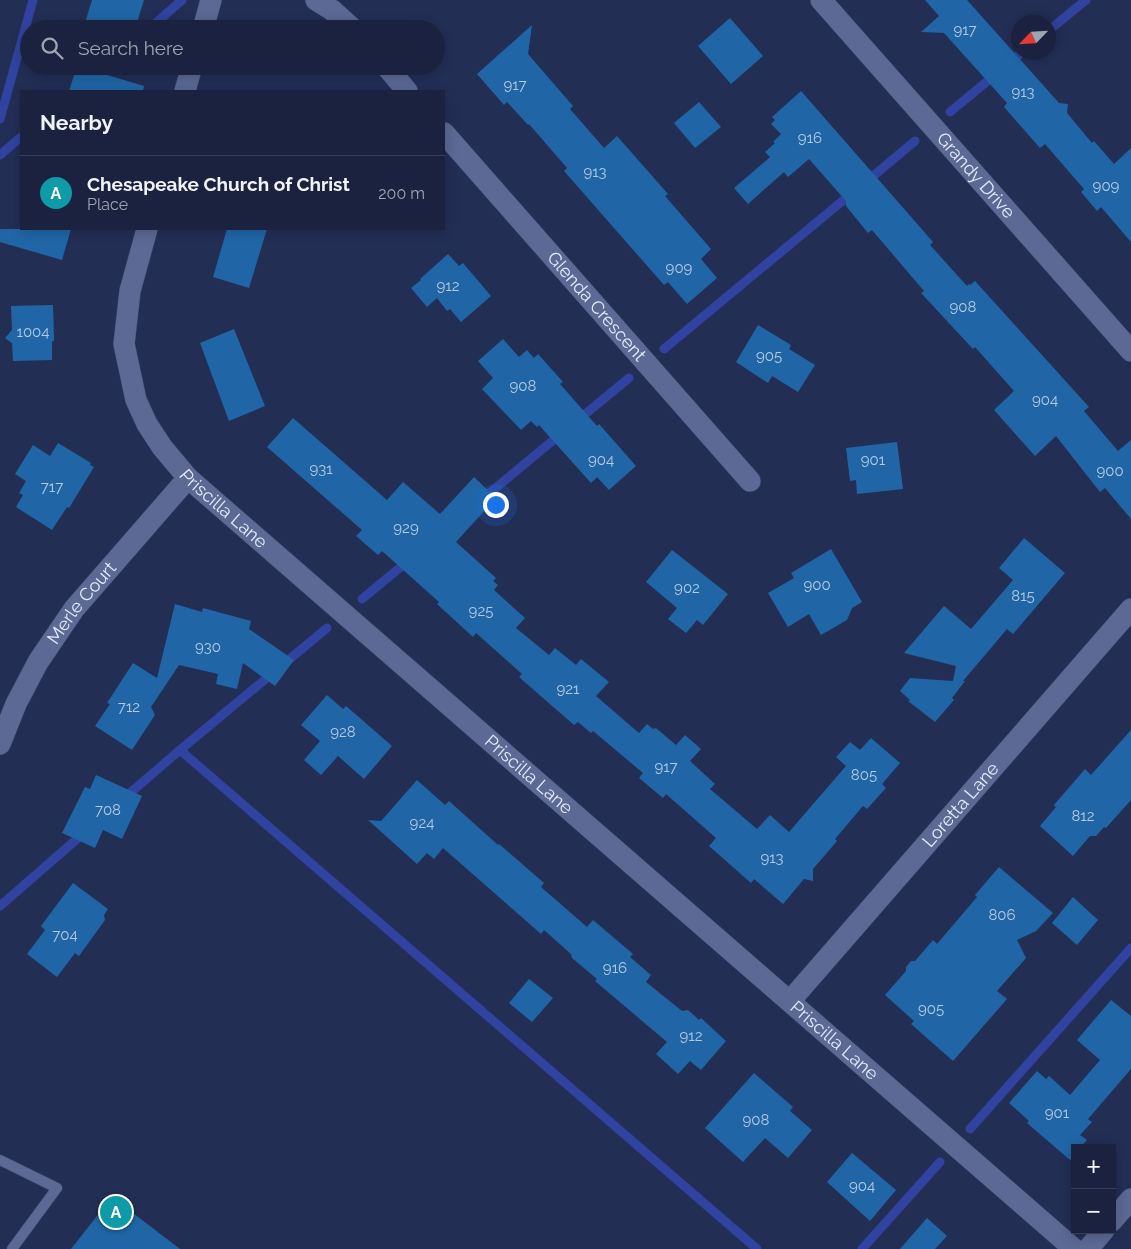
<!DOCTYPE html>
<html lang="en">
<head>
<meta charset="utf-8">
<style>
  :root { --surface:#1a2240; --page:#272f4b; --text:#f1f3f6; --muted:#9fa4b1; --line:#383f59; --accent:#d93025 }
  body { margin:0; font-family:Raleway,sans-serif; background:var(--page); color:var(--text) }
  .controls { position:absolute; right:15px; bottom:15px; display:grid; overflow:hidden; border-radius:0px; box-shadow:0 2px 12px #0003 }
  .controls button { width:45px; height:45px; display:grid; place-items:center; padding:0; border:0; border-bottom:1px solid var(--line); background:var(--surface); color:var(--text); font:25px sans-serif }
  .compass { position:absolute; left:1011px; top:15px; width:45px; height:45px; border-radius:50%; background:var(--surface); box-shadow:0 2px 12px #0003; rotate:245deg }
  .you { position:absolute; left:495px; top:504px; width:18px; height:18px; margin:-12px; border:4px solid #fff; border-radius:50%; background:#1a73e8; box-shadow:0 0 0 8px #1a73e833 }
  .badge { display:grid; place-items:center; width:32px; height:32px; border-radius:50%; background:var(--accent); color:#fff; font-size:16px; font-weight:700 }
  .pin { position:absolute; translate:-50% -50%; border:2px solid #fff; box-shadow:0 1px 5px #0006 }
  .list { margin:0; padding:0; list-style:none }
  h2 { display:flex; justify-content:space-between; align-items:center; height:65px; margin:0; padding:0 20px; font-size:21px }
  h2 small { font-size:16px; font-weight:400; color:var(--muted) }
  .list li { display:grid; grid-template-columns:32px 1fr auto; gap:15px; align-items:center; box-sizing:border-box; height:75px; padding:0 20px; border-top:1px solid var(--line) }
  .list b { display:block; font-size:19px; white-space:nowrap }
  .list p { margin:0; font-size:16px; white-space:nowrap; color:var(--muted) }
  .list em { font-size:16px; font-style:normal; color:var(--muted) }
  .icon { flex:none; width:28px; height:28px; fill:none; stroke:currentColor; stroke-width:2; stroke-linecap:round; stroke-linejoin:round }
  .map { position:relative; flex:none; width:1131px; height:1249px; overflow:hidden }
  .search { position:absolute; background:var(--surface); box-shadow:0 2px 12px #0003; left:20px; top:20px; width:425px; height:55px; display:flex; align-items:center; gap:12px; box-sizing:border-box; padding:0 18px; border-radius:28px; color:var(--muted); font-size:19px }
  .panel { position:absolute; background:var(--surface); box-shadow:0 2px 12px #0003; left:20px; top:90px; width:425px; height:140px; border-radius:0px }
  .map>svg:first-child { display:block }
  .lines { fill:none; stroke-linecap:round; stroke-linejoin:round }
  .stream { stroke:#3143a1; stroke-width:9 }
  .building { fill:#2066a6 }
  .lane-casing { stroke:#414868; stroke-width:11 }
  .street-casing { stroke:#414868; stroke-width:22 }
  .lane { stroke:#5b6994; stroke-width:10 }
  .street { stroke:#5b6994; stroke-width:21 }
  .labels { text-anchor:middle; stroke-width:4.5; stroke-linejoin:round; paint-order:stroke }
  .number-label { font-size:15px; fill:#b4cae6 }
  .street-label { font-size:18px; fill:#e6ebfb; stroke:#131829 }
</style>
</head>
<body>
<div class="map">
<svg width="1131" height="1249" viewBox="0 0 1131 1249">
  <rect width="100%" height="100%" fill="#232e55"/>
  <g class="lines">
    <g class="stream">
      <path d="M149,29L182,0"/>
      <path d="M1048,31L1086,0"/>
      <path d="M1010,63L1022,52"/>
      <path d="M75,91L104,66"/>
      <path d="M950,112L996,74"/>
      <path d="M0,119L33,0"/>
      <path d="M0,155L21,137"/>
      <path d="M866,182L915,141"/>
      <path d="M664,349L852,193"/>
      <path d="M578,420L629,378"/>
      <path d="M481,500L562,433"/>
      <path d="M362,599L408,561"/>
      <path d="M180,750L757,1249"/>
      <path d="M123,799L180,750L327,628"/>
      <path d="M0,906L85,832"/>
      <path d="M970,1129L1131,948"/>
      <path d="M862,1249L940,1162"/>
    </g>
  </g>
  <g class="building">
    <path d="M92,0H144L135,29H89L90,25L85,23Z"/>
    <path d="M925,0H967L1059,103L1068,104L1067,113L1092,143L1094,141L1114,164L1131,148V242L1101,207L1097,211L1081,192L1084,189L1045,144L1040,148L1004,107L1007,103L944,33L921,32L939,16Z"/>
    <path d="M730,18L763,56L731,84L698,46Z"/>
    <path d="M532,25L528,54L573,106L570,109L604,148L617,136L668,194L665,196L711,249L701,259L717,278L687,304L668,282L664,285L564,171L567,168L529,124L528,125L507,102L504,105L477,74Z"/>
    <path d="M77,66L144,86L143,91H69Z"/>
    <path d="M801,91L933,242L930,245L967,286L969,284L970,285L975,281L1089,407L1084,411L1118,451L1131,440V519L1105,488L1100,492L1056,436L1035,456L994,410L1014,391L975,347L973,349L921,293L924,291L872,230L868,233L846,206V201L809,159L788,177L784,172L748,204L734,188L770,157L765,152L775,143L773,142L781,134L771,124L775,120L772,117Z"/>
    <path d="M699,102L721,127L695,148L674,123Z"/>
    <path d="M0,229H71L62,260L0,242Z"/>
    <path d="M227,229H267L249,288L213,277Z"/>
    <path d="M448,254L459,266L463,263L491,296L461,322L450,309L447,311L437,298L427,307L411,288L421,280L420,279Z"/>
    <path d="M53,305L54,336V341H52V360L13,361L12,343L5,338L12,330L11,306Z"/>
    <path d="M758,325L791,345L789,349L815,365L798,392L772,376L768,383L736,362Z"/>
    <path d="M234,329L265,406L229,421L200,343Z"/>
    <path d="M503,339L519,357L527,350L534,358L538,354L563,382L560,384L597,426L599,424L636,466L609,490L597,477L591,483L539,425L537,427L531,421L521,430L482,389L493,378L478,361Z"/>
    <path d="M293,418L387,500L403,482L440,514L474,477L496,498L456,542L496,578L493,581L498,585L494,590L525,618L516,628L549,655L555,648L576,665L581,659L609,682L596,696L639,733L647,724L653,729L656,728L676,745L685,735L701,749L690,761L715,784L710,789L757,829L770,815L789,832L846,766L836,757L850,742L860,750L871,738L900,763L882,784L886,788L867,809L863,806L835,839L837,841L813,869V881L804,879L783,904L754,879L751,883L709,846L716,838L666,794L663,798L639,778L643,773L593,731L591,733L578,722L574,725L519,677L522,674L476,633L473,637L437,604L439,602L382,551L378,555L356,536L362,530L267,447Z"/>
    <path d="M897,442L903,489L857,494L856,480L850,481L846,448Z"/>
    <path d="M58,443L91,463L90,465L94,467L69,508L67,507L52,530L16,507L23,495L19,493L26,481L15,474L33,445L50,456Z"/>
    <path d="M1024,538L1065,573L1013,634L1007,629L963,681H965L952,698L954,700L935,722L908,701L910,700L900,691L910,678L953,681L956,666L904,653L944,606L971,629L1013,580L999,568Z"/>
    <path d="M831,549L862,602L852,608L847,620L821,635L809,614L788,627L768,593L794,578L791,573Z"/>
    <path d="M672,550L728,594L703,625L697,620L686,633L668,619L677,608L646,582Z"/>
    <path d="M175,604L202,612L203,608L251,621L249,629L294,660L275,686L243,663L237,689L216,684L218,674L179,665L151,707L155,715L132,750L95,726L110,704L107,703L133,663L157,678Z"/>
    <path d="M327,695L343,709L346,706L392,746L364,779L338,756L321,775L304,760L320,741L301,725Z"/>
    <path d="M1131,730V800L1106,828L1104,827L1096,836H1090L1073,856L1040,826L1056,807L1054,805L1085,769L1091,775Z"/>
    <path d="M96,775L142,796L122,839L103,830L95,848L62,833L85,787L90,789Z"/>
    <path d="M417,780L445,805L449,801L498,845L499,844L544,883L541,887L587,927L593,920L633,954L630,957L651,975L646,982L682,1011L688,1010L699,1020L701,1018L726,1041L701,1070L690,1061L678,1074L656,1054L667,1042L595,981L597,979L572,958L571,954L544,930L541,934L443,848L434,859L427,853L417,864L368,820L381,821Z"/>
    <path d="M999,867L1053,913L1036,931L1017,940L1026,958L997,991L1007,999L953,1061L911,1024L914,1021L885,995L906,971V967L911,961H915L933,940L937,944L977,897L975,895Z"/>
    <path d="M73,883L108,909L104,915L105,920L79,956L75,953L57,977L27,954L45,930L41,926Z"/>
    <path d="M1073,897L1098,920L1077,945L1052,923Z"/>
    <path d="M529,979L553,998L532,1022L509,1003Z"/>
    <path d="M1111,1000L1131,1016V1069L1088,1119L1092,1122L1080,1135L1087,1140L1080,1148H1075V1154L1070,1160L1027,1123L1029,1121L1009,1103L1037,1071L1046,1079L1049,1076L1070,1095L1100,1060L1077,1040Z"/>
    <path d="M754,1073L793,1107L790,1111L812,1130L788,1158L765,1138L743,1162L705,1128Z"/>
    <path d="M852,1153L896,1190L870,1221L827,1182Z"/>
    <path d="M112,1197L180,1249H71Z"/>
    <path d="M927,1218L947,1236L935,1249H900Z"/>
  </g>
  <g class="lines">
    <defs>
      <path id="lane" d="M0,1160L57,1188L12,1249"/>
      <g id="street">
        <path d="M316,0L332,10L353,29"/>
        <path id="s1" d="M821,0L1131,351"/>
        <path d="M203,29L211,0"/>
        <path d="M386,66L407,91"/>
        <path d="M185,91L192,66"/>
        <path id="s2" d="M444,133L750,481"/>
        <path id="s3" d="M147,229L130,291L124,344L136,400L147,424L162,447L188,478L1074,1249"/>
        <path id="s4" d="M0,744L16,704L38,662L74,609L188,478"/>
        <path id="s5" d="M790,1001L1131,609"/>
        <path d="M1112,1221L1131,1199"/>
        <path d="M1088,1249L1104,1230"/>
      </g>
    </defs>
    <use href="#lane" class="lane-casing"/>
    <use href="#street" class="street-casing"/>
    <use href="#lane" class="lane"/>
    <use href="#street" class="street"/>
  </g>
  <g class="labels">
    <g class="number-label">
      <text x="965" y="35">917</text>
      <text x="515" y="90">917</text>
      <text x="1023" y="97">913</text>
      <text x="810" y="143">916</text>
      <text x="595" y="177">913</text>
      <text x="1106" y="191">909</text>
      <text x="679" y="273">909</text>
      <text x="448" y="291">912</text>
      <text x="963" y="312">908</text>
      <text x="33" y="337">1004</text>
      <text x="769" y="361">905</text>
      <text x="523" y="391">908</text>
      <text x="1045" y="405">904</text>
      <text x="601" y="465">904</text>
      <text x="873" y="465">901</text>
      <text x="321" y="474">931</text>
      <text x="1110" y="476">900</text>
      <text x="52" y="492">717</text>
      <text x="406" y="533">929</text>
      <text x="817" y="590">900</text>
      <text x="687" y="593">902</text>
      <text x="1023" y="601">815</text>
      <text x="481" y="616">925</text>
      <text x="208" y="652">930</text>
      <text x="568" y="694">921</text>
      <text x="129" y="712">712</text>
      <text x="343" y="737">928</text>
      <text x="666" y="772">917</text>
      <text x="864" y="780">805</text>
      <text x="108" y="815">708</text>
      <text x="1083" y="821">812</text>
      <text x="422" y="828">924</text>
      <text x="772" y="863">913</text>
      <text x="1002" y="920">806</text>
      <text x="65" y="940">704</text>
      <text x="615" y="973">916</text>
      <text x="931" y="1014">905</text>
      <text x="691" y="1041">912</text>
      <text x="1057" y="1118">901</text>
      <text x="756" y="1125">908</text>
      <text x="862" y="1191">904</text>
    </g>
    <g class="street-label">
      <text dy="6" stroke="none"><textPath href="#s1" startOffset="234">Grandy Drive</textPath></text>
      <text dy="6" stroke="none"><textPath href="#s2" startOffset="231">Glenda Crescent</textPath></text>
      <text dy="6" stroke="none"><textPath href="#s3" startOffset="316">Priscilla Lane</textPath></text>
      <text dy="6" stroke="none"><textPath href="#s4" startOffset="164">Merle Court</textPath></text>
      <text dy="6" stroke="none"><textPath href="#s3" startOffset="721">Priscilla Lane</textPath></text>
      <text dy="6" stroke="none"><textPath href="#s5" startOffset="260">Loretta Lane</textPath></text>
      <text dy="6" stroke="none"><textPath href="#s3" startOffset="1126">Priscilla Lane</textPath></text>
    </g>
  </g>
</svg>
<div class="controls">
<button>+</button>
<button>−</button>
</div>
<svg class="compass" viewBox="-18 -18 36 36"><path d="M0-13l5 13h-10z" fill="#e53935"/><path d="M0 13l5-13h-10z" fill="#9fa4b1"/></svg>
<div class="you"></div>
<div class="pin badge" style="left:116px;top:1212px;background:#0f9aa8">A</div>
<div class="search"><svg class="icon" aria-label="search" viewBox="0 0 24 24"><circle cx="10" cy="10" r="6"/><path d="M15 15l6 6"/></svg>Search here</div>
<section class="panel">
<h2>Nearby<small></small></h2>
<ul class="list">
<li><span class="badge" style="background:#0f9aa8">A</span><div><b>Chesapeake Church of Christ</b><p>Place</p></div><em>200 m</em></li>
</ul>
</section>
</div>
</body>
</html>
